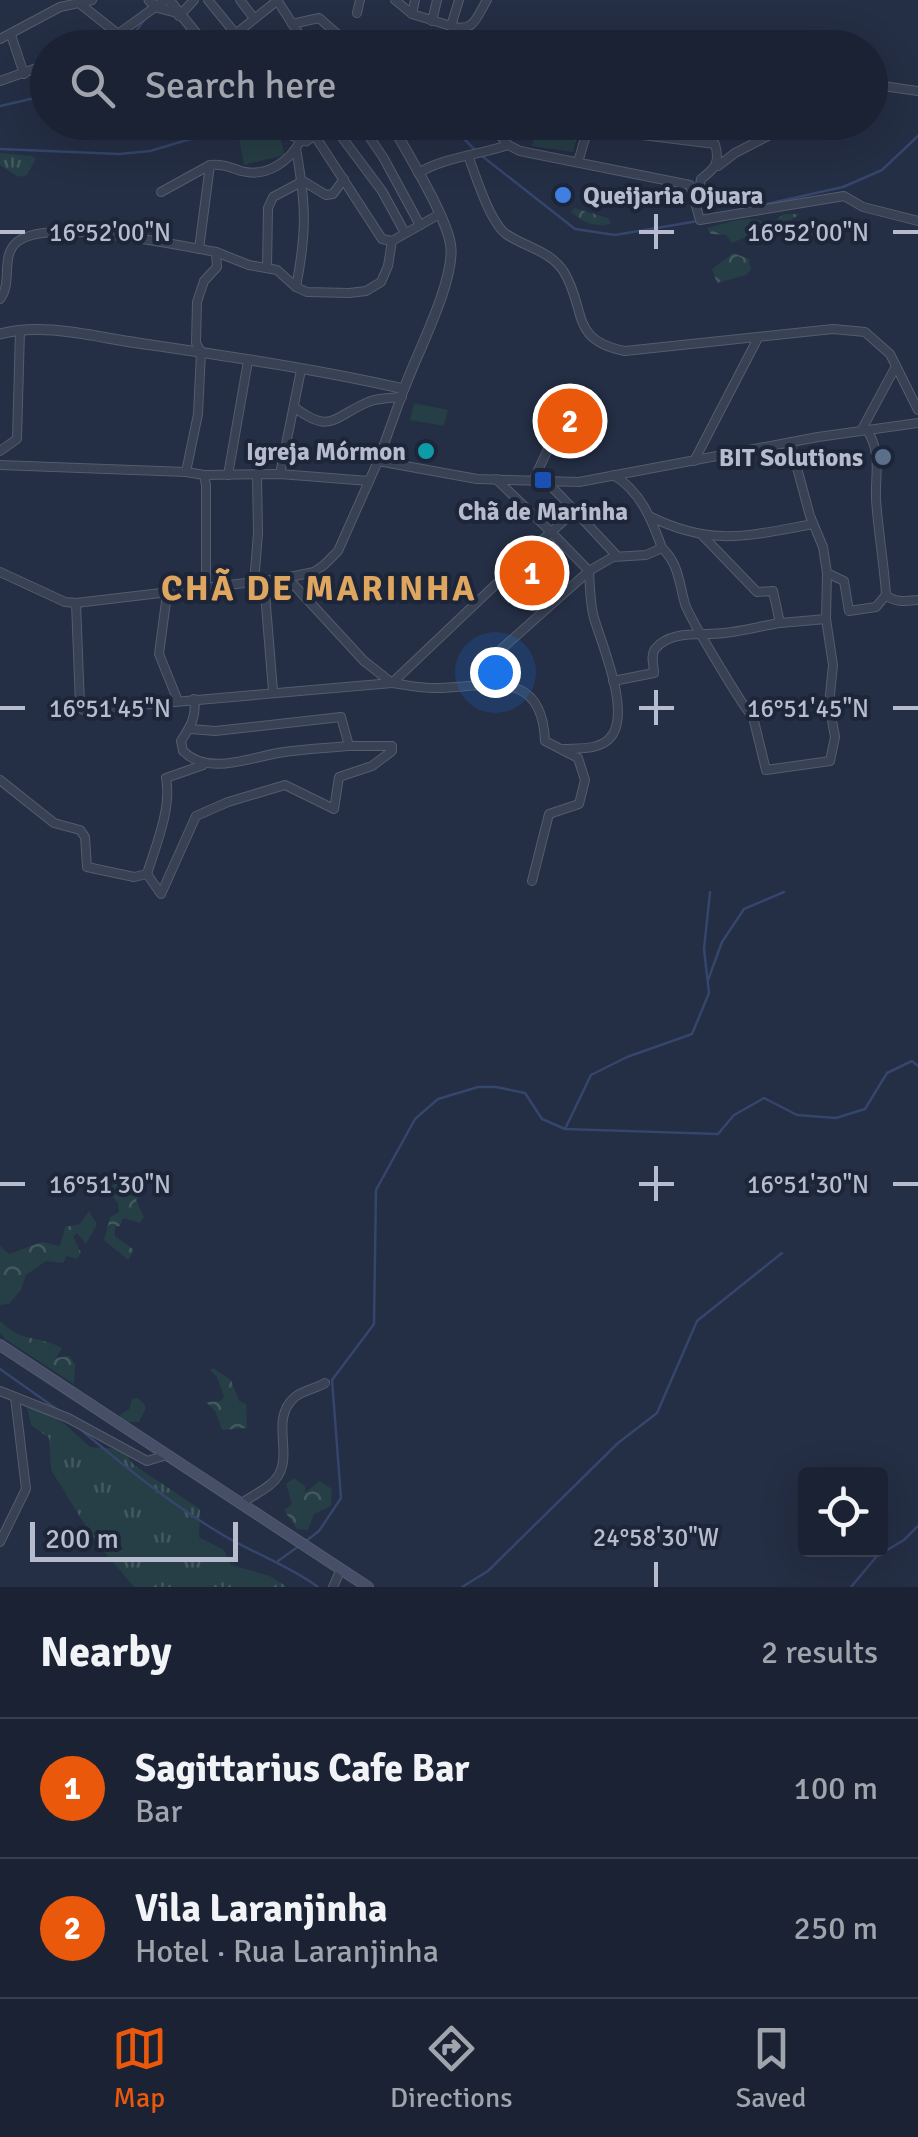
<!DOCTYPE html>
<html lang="en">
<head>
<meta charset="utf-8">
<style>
  :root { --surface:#1b2233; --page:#242a3b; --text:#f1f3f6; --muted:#a0a4ac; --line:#393f4e; --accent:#ea580c }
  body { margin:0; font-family:Signika,sans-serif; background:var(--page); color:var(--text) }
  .controls { position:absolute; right:30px; bottom:30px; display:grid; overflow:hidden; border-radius:10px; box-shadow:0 10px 40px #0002 }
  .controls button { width:90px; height:90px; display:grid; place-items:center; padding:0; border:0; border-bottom:2px solid var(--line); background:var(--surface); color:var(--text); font:50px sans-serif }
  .scale { position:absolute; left:30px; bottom:25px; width:208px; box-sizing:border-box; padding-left:10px; border:5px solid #b6bccd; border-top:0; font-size:28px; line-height:35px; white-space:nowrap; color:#b6bccd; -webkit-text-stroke:8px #1d2639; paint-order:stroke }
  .you { position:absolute; left:495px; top:672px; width:35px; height:35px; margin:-25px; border:8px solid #fff; border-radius:50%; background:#1a73e8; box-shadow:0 0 0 15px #1a73e833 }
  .badge { display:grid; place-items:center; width:65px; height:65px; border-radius:50%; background:var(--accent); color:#fff; font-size:32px; font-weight:700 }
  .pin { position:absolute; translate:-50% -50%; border:5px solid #fff; box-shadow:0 2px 10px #0006 }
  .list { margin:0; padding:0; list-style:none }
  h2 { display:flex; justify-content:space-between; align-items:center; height:130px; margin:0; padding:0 40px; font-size:42px }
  h2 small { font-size:32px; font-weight:400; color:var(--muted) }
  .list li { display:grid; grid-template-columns:65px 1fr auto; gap:30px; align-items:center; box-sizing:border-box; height:140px; padding:0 40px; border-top:2px solid var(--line) }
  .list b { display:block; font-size:38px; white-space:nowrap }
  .list p { margin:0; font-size:32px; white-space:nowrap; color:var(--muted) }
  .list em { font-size:32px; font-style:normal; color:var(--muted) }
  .icon { flex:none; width:55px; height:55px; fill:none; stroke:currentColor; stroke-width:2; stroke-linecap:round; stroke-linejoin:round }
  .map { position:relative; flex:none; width:918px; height:1587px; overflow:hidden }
  .search { position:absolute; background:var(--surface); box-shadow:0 10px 40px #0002; left:30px; right:30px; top:30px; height:110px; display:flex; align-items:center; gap:25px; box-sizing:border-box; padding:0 35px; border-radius:55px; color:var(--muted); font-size:38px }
  .sheet { height:410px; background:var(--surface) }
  nav { display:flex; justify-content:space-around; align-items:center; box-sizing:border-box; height:140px; border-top:2px solid var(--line); background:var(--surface); font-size:28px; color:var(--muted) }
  nav a { display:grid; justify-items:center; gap:5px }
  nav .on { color:var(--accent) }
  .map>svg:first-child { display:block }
  .grass { fill:url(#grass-tufts) }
  .forest { fill:url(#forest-crowns) }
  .garden { fill:#263e45 }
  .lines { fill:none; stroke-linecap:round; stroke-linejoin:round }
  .stream { stroke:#35456b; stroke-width:2.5 }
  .minor-casing { stroke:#545c6e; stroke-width:10 }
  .tertiary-casing { stroke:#545c6e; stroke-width:11 }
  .secondary-casing { stroke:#545c6e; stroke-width:12 }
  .minor { stroke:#394154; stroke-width:8 }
  .tertiary { stroke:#394154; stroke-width:9 }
  .secondary { stroke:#464f67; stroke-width:10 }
  .ticks { fill:none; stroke:#b6bccd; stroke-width:4 }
  .shop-dot { fill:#3f7fe0; stroke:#1d2639; stroke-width:4 }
  .culture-dot { fill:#0f9aa8; stroke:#1d2639; stroke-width:4 }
  .service-dot { fill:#5c6f8a; stroke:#1d2639; stroke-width:4 }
  .transit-dot { fill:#1a4fb4; stroke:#1d2639; stroke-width:4 }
  .labels { text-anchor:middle; stroke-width:8; stroke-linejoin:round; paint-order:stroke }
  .poi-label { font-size:25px; font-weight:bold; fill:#b6bccd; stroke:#1d2639; text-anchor:end }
  .district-label { font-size:35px; font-weight:bold; letter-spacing:2.5px; fill:#dfa65f; stroke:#1d2639 }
  .ticks-label { font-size:25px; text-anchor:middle; fill:#b6bccd; stroke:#1d2639; stroke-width:8; stroke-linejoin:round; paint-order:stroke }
</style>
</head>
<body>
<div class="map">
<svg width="918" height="1587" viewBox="0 0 918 1587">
  <defs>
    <pattern id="grass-tufts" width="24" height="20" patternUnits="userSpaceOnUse" patternTransform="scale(2.5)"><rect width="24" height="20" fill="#263e45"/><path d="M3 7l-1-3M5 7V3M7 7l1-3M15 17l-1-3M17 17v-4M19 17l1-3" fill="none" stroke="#43585f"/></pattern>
    <pattern id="forest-crowns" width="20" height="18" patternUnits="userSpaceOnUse" patternTransform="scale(2.5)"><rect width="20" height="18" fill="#263e45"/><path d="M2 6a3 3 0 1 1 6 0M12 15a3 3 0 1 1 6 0" fill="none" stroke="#43585f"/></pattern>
  </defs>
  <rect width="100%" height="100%" fill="#242e44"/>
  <g class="grass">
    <path d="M539,123H580L573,152L532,146Z"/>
    <path d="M0,153L32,156L36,159L27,175L18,177L0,165Z"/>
    <path d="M37,1407L65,1424L90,1447L122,1449L134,1465L200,1509L199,1537L224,1550L231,1565L270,1576L287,1587H134L95,1541L51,1470L49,1438L31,1425L27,1408Z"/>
  </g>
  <g class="forest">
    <path d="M574,208L608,218L611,224C593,227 585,223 571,212Z"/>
    <path d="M784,214H800L771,233L761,230L732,243L726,235L711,234L707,228C726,224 752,212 768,225Z"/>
    <path d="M733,253L749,259L751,270L746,275L717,283L712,269Z"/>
    <path d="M116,1183L126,1187L139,1184L144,1192L136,1200L144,1217L140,1223L123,1218L120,1226L115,1227V1236L134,1250L128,1260L104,1240L110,1217L119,1212L118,1203L107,1190Z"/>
    <path d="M89,1211L97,1224L86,1244L77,1233L73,1237L81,1253L77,1259L67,1256L63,1263L46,1261L26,1275L21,1290L9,1304L0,1305V1246L9,1254L42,1242L60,1246L65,1227L80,1224Z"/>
    <path d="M0,1321C21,1343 39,1335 62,1348L56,1358L69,1356L75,1364L74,1384L5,1339L0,1333Z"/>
    <path d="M213,1368L231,1380L239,1401L246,1404L247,1428L222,1430L215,1411L206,1402L221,1401L224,1397L217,1377L210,1370Z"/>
    <path d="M138,1398L144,1404L146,1408L139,1422H126L119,1416L130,1408L132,1399Z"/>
    <path d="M294,1478L305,1486V1493L319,1481L332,1489L331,1506L314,1514L308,1530L297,1529L284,1510L292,1504L286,1484Z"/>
  </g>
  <g class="garden">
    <path d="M278,130L285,155L244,165L239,139Z"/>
    <path d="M414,403L448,410L444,426L410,420Z"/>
  </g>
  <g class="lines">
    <g class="stream">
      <path d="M123,48L145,19"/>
      <path d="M0,106L48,95"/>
      <path d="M435,122L465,140L476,151"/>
      <path d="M0,149L119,154L150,151L187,140L274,123"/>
      <path d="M482,156L575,229L615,235L698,221"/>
      <path d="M744,209L843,187L882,170L918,136"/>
      <path d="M708,980L722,942L744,909L784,892"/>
      <path d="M566,1127L591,1075L627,1057L692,1034L709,993L704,949L710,892"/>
      <path d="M0,1369L58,1410"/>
      <path d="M79,1428C125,1467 171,1504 223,1535C255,1554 288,1565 318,1587"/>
      <path d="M306,1541L319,1531L341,1498L332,1380L374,1324L376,1190L415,1119L438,1099L478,1087H496L525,1093L542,1119L565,1129L718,1134L734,1115L764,1098L797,1115L836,1118L865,1109L887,1073L912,1061L918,1066"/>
      <path d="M278,1561L299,1546"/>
      <path d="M462,1587L488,1571L618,1443L657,1413L697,1321L782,1253"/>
      <path d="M851,1587L877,1556L904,1540L918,1526"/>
    </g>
    <defs>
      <g id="minor">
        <path d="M208,0L235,33L258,48"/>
        <path d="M240,0L253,17"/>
        <path d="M277,0L308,48"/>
        <path d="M395,0L412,14L415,0"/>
        <path d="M79,3L118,34"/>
        <path d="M357,13L360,0"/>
        <path d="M412,14L451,26L459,0"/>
        <path d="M179,16L194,0"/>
        <path d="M432,21L437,0"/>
        <path d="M292,24L319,18L342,38"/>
        <path d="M451,26C474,33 476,18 487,0"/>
        <path d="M11,35L24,74"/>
        <path d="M0,39L60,7L92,0"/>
        <path d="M87,48L118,34L165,0"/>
        <path d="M218,48L278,0"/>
        <path d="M0,81L48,64"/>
        <path d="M870,90L883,86L918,91"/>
        <path d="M359,122L383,157L420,225"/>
        <path d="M489,122L508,145L520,151L690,185L700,220L844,196L863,207L918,221"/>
        <path d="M332,124L382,191L405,233"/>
        <path d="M315,136L382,239L392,241"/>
        <path d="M469,158C476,177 490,222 506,234C525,247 551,251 564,272C587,310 569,340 625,351L833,329L865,332L890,354L918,410"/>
        <path d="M578,162L586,135L602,130L715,144C720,162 716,168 701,179L697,201"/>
        <path d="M718,166L735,153L795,122"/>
        <path d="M418,173C445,157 479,155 508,145"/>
        <path d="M161,192L210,165"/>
        <path d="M392,241L438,215"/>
        <path d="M199,249L210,165C223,164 229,167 241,171C267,178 290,161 301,140"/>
        <path d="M216,252L249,265L277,270L296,287L307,292L349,293L366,291L381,282L388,266L392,241"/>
        <path d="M267,268L268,208L273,197L303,181L326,195L333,194L344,179"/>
        <path d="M296,287C307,231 306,204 296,149"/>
        <path d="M0,299C13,283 0,256 17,242C48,217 176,245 216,252L217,267L204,281L197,302L196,343L201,352L198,414L186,472L204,475L206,485V589"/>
        <path d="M294,407C331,435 333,417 368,402C378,398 391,398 402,397"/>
        <path d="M861,431L896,366"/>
        <path d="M790,442L810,516L823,547L827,573L844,581L849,611L876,607L886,595C884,563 878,531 876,499C875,472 882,454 867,430"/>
        <path d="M0,451L17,439L20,330"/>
        <path d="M378,461L477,479L579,482L818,437L918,423"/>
        <path d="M694,461L758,338"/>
        <path d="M0,465L186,472"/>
        <path d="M280,474L301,370"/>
        <path d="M204,475L280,474L369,481"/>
        <path d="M228,475L248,361"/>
        <path d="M613,475C640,490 652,520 662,548"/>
        <path d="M496,479L551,532L575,511L547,482"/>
        <path d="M533,481L563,417"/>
        <path d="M575,511L617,556"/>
        <path d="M649,516C712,547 747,536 813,524"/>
        <path d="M702,535L757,592L773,591L780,623L826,619"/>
        <path d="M0,572L65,602L76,603L280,579L314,572L324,565L338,551L378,461L404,389"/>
        <path d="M264,581L273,691"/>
        <path d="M254,583L258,533L257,475"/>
        <path d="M167,594L159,654L178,701"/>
        <path d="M886,595C895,603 906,601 918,600"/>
        <path d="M76,603L80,705L83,710L392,683L364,661L293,584L280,579"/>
        <path d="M613,681L654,673C654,664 650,657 655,649C671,629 703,636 724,633C743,631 761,626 780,623"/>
        <path d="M392,683L551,532L589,571L498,652L489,669L492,684"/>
        <path d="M392,683C407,685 423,689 439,688C492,686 542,669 545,741L578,758L585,780L579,804L549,814L532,881"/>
        <path d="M191,729L215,731L341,717L349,746C327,748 305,749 284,752C253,756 209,777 183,751L181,741C190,727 197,717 194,699"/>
        <path d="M564,749C579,748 598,750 609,739C633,716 602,645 594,618C590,604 590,586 589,571L613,557L646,555L662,548C679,564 679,583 685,604C689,617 746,712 753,717L766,770L830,761L835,737L829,704L833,665L826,619L827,573"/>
        <path d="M0,780L54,823L80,830L85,837L87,867L134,877L147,874"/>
        <path d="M147,874L161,894L196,816L228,802L285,785L334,809L339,777L372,766L392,751V746H349"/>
        <path d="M147,874C156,845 172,807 166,778L203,765"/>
        <path d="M0,1391L68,1418L147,1461L167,1455"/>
        <path d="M241,1504C252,1495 273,1487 279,1474C292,1451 270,1418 295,1397C302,1391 317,1388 325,1383"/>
        <path d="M0,1542L26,1489L15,1397"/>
        <path d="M333,1587L341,1569"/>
      </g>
      <g id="tertiary">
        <path d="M149,0L156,7L175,12"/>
        <path d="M169,0L208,48"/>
        <path d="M277,122L286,133L306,141L334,122"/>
        <path d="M0,334C44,322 94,337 138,343C226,356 317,369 404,389C417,353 453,285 451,249C450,221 405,149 390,122"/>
      </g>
      <path id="secondary" d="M0,1345L368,1587"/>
    </defs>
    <use href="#minor" class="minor-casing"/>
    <use href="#tertiary" class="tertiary-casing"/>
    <use href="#secondary" class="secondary-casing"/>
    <use href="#minor" class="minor"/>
    <use href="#tertiary" class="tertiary"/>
    <use href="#secondary" class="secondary"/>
  </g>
  <path class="ticks" d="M656,214V249M0,232H25M639,232H674M893,232H918M656,690V725M0,708H25M639,708H674M893,708H918M656,1166V1201M0,1184H25M639,1184H674M893,1184H918M656,1562V1587"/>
  <circle class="shop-dot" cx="563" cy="195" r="10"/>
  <circle class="culture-dot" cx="426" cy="451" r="10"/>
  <circle class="service-dot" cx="883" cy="457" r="10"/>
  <rect class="transit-dot" x="533" y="470" width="20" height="20" rx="5"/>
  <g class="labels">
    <g class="poi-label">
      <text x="583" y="204" text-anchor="start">Queijaria Ojuara</text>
      <text x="406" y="460">Igreja Mórmon</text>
      <text x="863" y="466">BIT Solutions</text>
      <text x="543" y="520" text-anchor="middle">Chã de Marinha</text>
    </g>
    <g class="district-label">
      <text x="319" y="600">CHÃ DE MARINHA</text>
    </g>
  </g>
  <g class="ticks-label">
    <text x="110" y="241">16°52'00"N</text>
    <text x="808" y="241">16°52'00"N</text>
    <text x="110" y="717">16°51'45"N</text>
    <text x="808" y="717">16°51'45"N</text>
    <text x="110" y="1193">16°51'30"N</text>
    <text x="808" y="1193">16°51'30"N</text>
    <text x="656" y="1546">24°58'30"W</text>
  </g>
</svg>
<div class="controls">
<button><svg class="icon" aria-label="locate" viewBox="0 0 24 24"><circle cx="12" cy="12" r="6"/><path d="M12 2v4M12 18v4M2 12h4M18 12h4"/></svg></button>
</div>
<div class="scale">200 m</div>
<div class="you"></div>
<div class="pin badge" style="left:532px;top:573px">1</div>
<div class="pin badge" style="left:570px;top:421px">2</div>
<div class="search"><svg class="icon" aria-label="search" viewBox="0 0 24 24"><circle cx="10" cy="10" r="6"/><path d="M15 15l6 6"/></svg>Search here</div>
</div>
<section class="sheet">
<h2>Nearby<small>2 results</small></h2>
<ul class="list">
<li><span class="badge">1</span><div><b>Sagittarius Cafe Bar</b><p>Bar</p></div><em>100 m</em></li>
<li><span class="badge">2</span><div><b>Vila Laranjinha</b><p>Hotel · Rua Laranjinha</p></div><em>250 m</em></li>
</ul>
</section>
<nav>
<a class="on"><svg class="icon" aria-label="map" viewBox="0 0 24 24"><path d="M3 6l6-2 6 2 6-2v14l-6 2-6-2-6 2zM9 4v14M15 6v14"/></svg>Map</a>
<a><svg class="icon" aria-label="directions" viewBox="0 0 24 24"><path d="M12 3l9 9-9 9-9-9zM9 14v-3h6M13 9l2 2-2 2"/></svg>Directions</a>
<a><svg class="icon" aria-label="saved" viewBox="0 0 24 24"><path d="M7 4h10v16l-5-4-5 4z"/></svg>Saved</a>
</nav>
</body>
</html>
